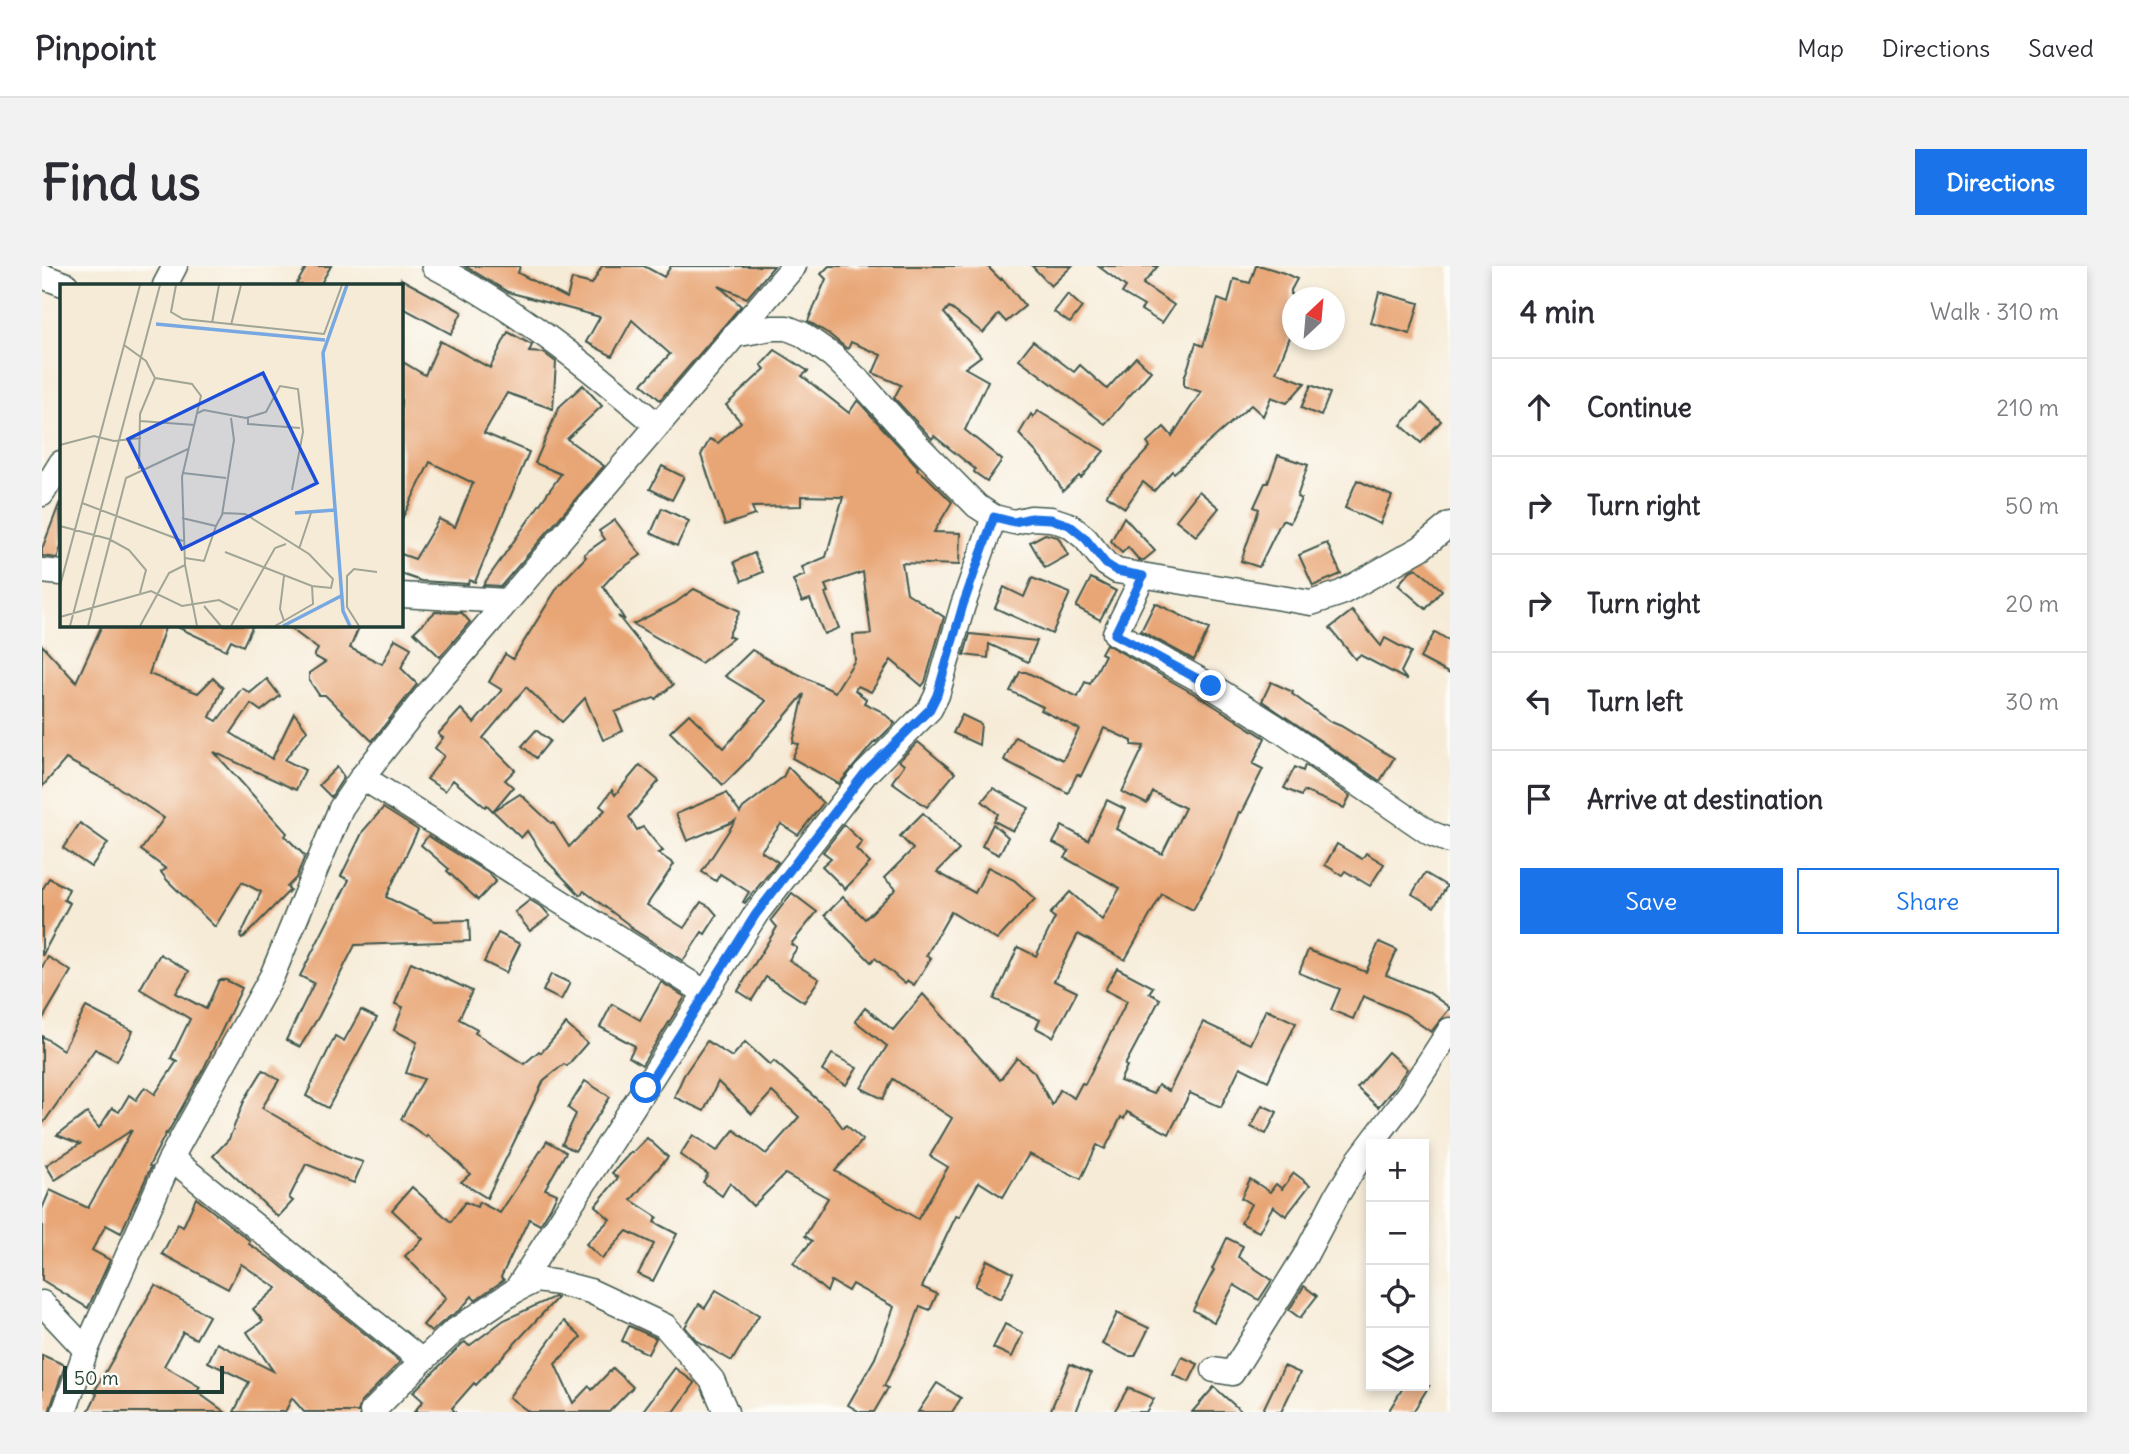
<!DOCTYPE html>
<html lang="en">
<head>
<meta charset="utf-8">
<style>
  :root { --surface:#fff; --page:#f2f2f3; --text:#2b2b33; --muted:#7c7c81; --line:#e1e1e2; --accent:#1a73e8 }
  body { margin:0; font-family:Delius,sans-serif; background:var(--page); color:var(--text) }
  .controls { position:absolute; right:21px; bottom:21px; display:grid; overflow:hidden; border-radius:0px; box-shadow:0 4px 10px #0003 }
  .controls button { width:63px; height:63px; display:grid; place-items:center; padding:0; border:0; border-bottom:2px solid var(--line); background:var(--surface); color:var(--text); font:35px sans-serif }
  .compass { position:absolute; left:1240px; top:21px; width:63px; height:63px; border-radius:50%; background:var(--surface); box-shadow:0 4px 10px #0003; rotate:26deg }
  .scale { position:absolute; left:21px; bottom:18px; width:161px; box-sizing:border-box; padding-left:7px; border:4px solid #1f3d34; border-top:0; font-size:19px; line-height:24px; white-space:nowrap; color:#1f3d34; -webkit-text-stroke:5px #fdfcf7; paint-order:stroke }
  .stop { position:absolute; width:21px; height:21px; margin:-16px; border:5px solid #1a73e8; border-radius:50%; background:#fff }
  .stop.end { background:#1a73e8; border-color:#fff; box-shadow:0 2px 7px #0008 }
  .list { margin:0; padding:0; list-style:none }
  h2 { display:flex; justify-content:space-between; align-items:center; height:91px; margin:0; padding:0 28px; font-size:30px }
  h2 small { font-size:23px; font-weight:400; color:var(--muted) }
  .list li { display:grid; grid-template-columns:46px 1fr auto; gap:21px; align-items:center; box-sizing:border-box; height:98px; padding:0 28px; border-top:2px solid var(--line) }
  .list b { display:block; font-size:26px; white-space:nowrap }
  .list em { font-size:23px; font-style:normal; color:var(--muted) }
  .actions { display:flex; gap:14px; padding:21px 28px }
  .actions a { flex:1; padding:16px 0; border:2px solid var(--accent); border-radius:0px; text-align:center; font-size:24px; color:var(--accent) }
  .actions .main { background:var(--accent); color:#fff }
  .icon { flex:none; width:38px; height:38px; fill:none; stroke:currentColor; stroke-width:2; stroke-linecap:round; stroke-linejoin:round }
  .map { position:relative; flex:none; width:1408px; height:1146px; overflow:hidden; border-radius:0px }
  header { display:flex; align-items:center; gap:42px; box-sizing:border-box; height:98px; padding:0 35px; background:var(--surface); border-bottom:2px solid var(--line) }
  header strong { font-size:33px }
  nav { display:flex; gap:38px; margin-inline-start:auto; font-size:24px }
  .intro { display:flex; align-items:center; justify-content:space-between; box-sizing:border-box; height:168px; padding:0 42px }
  h1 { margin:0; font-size:49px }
  .button { padding:18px 32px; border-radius:0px; background:var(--accent); color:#fff; font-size:24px; font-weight:700 }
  main { display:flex; gap:42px; padding:0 42px }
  aside { flex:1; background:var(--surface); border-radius:0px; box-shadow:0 4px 10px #0003 }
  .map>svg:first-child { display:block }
</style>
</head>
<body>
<header>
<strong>Pinpoint</strong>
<nav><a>Map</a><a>Directions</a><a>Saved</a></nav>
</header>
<div class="intro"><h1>Find us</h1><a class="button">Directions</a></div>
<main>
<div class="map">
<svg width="1408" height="1146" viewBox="0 0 1408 1146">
  <rect width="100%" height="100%" fill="#fdfcf7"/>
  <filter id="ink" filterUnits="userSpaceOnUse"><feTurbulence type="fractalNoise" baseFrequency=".0143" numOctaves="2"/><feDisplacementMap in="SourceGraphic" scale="14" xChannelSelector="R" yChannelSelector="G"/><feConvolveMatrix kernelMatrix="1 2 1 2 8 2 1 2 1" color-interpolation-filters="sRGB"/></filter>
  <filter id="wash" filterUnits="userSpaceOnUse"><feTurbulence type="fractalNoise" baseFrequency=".00686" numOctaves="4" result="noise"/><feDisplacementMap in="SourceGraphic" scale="28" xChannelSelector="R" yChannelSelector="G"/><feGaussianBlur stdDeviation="1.57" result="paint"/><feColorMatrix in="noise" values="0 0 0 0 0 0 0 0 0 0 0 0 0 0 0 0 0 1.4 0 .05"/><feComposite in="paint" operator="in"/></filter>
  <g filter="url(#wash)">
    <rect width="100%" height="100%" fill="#f6ebd7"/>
    <g id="blocks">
      <!-- building -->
      <g fill="#e8a575">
        <path d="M265,0H289L278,19H254Z"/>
        <path d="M423,0H478L476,7L525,32L530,13L550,18L560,0H602L622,11L629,0H732L705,32L677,20L699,40L618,134L600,118L628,88L590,54L570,90L544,76L558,51L466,26Z"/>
        <path d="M787,0H945L959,14L960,12L983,40L964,56L957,48L941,67L907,41L902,47L939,90L923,102L946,115L923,164L960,194L945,215L932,206L933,203L892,170L890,173L852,132L859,119L831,107L839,89L809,76L806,83L804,82L787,68L766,55L784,13L779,8Z"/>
        <path d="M990,0H1030L1009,20Z"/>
        <path d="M1056,0H1116L1101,18L1132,39L1120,57L1099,44L1102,40L1080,27L1084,21Z"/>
        <path d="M1214,0H1220L1242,7L1255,13L1249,24L1250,66L1234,106L1263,117L1245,137L1229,131L1221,150L1209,139L1132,207L1130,205L1112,225L1101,216L1083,242L1064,229L1108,181L1105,177L1122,161L1130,170L1159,126L1142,120V113L1154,77L1161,80L1176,33L1186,37L1192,13L1208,17Z"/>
        <path d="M359,13L420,46L409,68L359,41Z"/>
        <path d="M1337,26L1377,37L1368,68L1329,57Z"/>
        <path d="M1026,28L1040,41L1028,57L1012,46Z"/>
        <path d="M466,66L490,79L487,86L502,87L514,96L511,143L465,127L442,167L487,186L433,316L427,314L426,318L379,315L359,308V288L373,293L397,253L413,261L431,217L388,196L359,255V95L383,109L398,75L448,102Z"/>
        <path d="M991,75L1032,106L1038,99L1065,123L1094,91L1109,105L1063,158L977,93Z"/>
        <path d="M733,84L766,105L760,110L807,147L815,135L817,136L876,201L875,204L884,210L910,236L892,266L918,267L917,299L860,297L865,327L902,351L883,416L880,420L849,394L829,426L816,420L813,424L824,433L822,437L839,445L853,457L834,476L833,475L797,518L750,492L757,478L751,477L762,428L704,496L681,519L628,466L647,448L682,482L724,435L683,410L710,384L729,395L793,426L813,394L811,369L829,368L821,306L783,319L786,326L783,327L797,362L782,368L768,333L760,336L751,314L763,309L760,301L784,291L801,231L759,230V240L710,241L713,249L683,259L659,189L668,173L676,177L699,156L684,139L723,103L719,99Z"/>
        <path d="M541,119L560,140L525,173L562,200L459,320L441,319L519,208L493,197L517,141Z"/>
        <path d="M1269,119L1288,127L1279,150L1259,142Z"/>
        <path d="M1380,137L1399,155L1379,177L1359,159Z"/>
        <path d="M996,145L1062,185L1039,212L1037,210L1021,225L1003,196L977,168L989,148L991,151Z"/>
        <path d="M1236,189L1266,199L1255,231L1259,233L1248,257L1240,254L1217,301L1199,295L1217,243L1212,241L1223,217H1226Z"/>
        <path d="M620,200L642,211L630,234L608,223Z"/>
        <path d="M1315,214L1350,230L1338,258L1303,242Z"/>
        <path d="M1157,225L1177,242L1154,270L1134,254Z"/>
        <path d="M18,236L19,281L15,292L0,290V283Z"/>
        <path d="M620,242L647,255L635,280L609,267Z"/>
        <path d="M1082,251L1113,285L1102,294H1097L1086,281L1080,287L1069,275Z"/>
        <path d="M573,254L599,289L571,309L561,320L583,354L576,350L631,419L614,433L612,432L573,446L581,465L561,474L543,432L520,456L484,421L441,472L473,504L463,514L471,521L451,545L445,539L443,541L411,514L403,525L385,513L402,490L393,482L401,472L396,468L419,443L432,457L460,424L447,416L463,388L471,393L517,319L544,291L542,288L563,273L557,265Z"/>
        <path d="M1003,268L1016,271L1026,289L1003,302L988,276Z"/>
        <path d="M1285,277L1299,308L1271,320L1257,289Z"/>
        <path d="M712,287L721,306L700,315L692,296Z"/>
        <path d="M1374,302L1400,324L1384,343L1356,319L1368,305Z"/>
        <path d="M990,312L1028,327L1010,368L953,342L962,321L982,331Z"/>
        <path d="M1049,312L1074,325L1058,354L1034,341Z"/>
        <path d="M652,323L698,345L686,370L691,372L659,397L591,358L633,337Z"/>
        <path d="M1113,337L1167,363L1152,394L1099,365Z"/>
        <path d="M1310,345L1339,380L1343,372L1369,386L1359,406L1365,414L1318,389L1313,393L1288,362Z"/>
        <path d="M393,346L420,347L428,356L398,391L372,366Z"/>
        <path d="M60,359H124L107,408L156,427L171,412L181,422L168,451L175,455L200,422L208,427L225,413L238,430L219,445L209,438L189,467L230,493L252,447L265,464L243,494L263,504L254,524L172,486L245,567L243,570L263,590L254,612L245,621L248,624L200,673L198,671L219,626L200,616L173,661L125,614L119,606L124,603L99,584L122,552L71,518L24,493L0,521V379L34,416Z"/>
        <path d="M131,359H211L201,380L189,374L184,384Z"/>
        <path d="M244,359H318L308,382L340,398L353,373L369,382L359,402L375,418L330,475L283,429H277L267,414V407L283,396L272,390L276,383Z"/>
        <path d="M1393,366L1408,375V408L1378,392Z"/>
        <path d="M928,368L948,370L995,375L986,396L947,378L946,392L922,389Z"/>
        <path d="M1064,378L1161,433L1223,472L1211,498L1221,503L1199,547L1197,546L1178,594L1151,644L1120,628L1083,694L1036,668L1012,715L1035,726L1011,771L994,762L998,754L952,733L976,681L994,690L1013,652L1008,648L1028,626L1060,654L1078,622L1023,592L1027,585L1011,577L1020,560L1046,574L1065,534L1083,543L1074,563L1120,588L1143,542L1111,526L1105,538L1080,526L1102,480L1090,479V475L1062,462L1039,510L1035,508L1026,527L962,494L973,471L1021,494L1037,463L999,444L1001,441L968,425L978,406H984L1036,431L1043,416L1048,418L1063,389L1059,387Z"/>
        <path d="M1229,416L1251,426L1250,428L1287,455L1299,460L1352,492L1338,515L1220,435Z"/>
        <path d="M920,449L939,458L937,479L911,467Z"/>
        <path d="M494,464L508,475L494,492L480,480Z"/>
        <path d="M876,476L913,507L885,541L850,516L862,499L857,495Z"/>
        <path d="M598,499L617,515L587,551L595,564L601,561L621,585L616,587L632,598L605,639L642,662L659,636L668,641L675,649L663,668L660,666L641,695L589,662L590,661L542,625L538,629L505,595L485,565L479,572L451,545L478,528L509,557L511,556L527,581L563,544L558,540L570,524L573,529Z"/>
        <path d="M1263,499L1308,530L1302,542L1262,525L1259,530L1242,522L1253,501L1261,505Z"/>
        <path d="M295,501L302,511L289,531L277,519Z"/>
        <path d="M746,501L781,537L756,569L739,558L719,585L736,596L703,637L701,636L707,626L678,608L674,615L660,606L693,555L645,575L634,548L684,527L698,547L701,542L741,511Z"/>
        <path d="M951,522L987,542L971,565L952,555L956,548L940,535Z"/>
        <path d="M341,542L376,564L344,631L393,655L427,654L428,675L313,679L277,750L258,781L244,774L272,717L258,710L307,614L299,610L321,565Z"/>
        <path d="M881,547L917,584L895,606L933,627L946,601L972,614L993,633L955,674L909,646L884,690L889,692L872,719L866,715L863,718L833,692L829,696L783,649L801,631L823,653L854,623L842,612L871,583L858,570Z"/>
        <path d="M38,557L66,577L49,601L21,582Z"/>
        <path d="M951,558L966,571L957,589L940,580Z"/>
        <path d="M802,559L820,576L814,583L828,597L803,623L780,600L789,592L781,586Z"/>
        <path d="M386,570L446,607L454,615L436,634L405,605L407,603L379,579Z"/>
        <path d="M1295,578L1320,593L1324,587L1342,598L1328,620L1303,605L1300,609L1283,599Z"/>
        <path d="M1383,607L1405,620L1392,641L1370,628Z"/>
        <path d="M7,612L27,623L22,634L28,637L0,690V624Z"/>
        <path d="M750,627L775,646L749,678L755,682L747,694L777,713L762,736L724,711L710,734L696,725L735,661L729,654Z"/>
        <path d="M488,634L501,642L508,650L488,665L473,646Z"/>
        <path d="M456,667L478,678L464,707L442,696Z"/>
        <path d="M1337,676L1355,684L1344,709L1386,726L1408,742L1389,766L1363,748L1321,730L1311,753L1289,744L1298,723L1257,707L1266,684L1324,706Z"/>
        <path d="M118,688L147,705L134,727L164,743L177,714H184L200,722L162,802L125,868L124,867L107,900L109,901L82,960L79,967L64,959L50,984L68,994L46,1042L0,1014V943L8,924L46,942L90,864L13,914L4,899L38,878L15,869L45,847L57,862L70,842L77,846L87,829L94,834L103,821L113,828L135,795L129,792L148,753L98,723Z"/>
        <path d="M6,691L29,705L0,754V701Z"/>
        <path d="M369,696L430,725L417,753L435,763L433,767L482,798L497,785L499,787L524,758L545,777L525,800L522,798L502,814L445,932L419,916L428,908L410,890L385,869L384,871L359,853L382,813L364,807L375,776L352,764L361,741L353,738Z"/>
        <path d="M1075,702L1111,721L1107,727L1118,733L1083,799L1085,800L1078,815L1111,828L1116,819L1127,825L1161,756L1208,778L1224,743L1254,757L1226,815L1198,801L1179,841L1148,827L1127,868L1085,846L1082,853L1079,851L1063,883L1055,879L1039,913L987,888L961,931L937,916L917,951L914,950L880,1021L895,1028L888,1044L878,1040L868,1068L842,1120L846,1122L832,1146H818L806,1139L833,1092L852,1041L810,1018L806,1025L789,1015L785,1026L751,997L770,975L763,970L786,932L743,908L711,940L688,917L680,930L661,916L666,908L638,889L651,869L675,885L692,864L724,888L757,851L730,826L710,848L676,816L662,845L632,831L642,809L665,775L690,791L703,776L728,799L732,795L788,845L801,862L804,859L821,874L793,905L876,953L906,901L888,890L910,852L851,813L841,833L819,822L845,780L813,755L823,742L851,764L881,728L958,814L975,792L992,806L1010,839L1018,824L1032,832L1040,817L1043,818L1085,735L1063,724Z"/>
        <path d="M509,708L528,717L519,734L501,725Z"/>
        <path d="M619,716L643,731L600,799L587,791L593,780L558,761L570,738L598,754Z"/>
        <path d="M44,741L91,765L75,795L53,783L0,859V770L21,784Z"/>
        <path d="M319,744L335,752L286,842L264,830L293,770L302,775Z"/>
        <path d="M1346,786L1365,803L1353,821L1336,841L1315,822Z"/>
        <path d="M790,788L815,802L804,819L780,805Z"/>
        <path d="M221,804L237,814L220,842L303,890L321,896L312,917L264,898L247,932L251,935L236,951L171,890L187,873L203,833Z"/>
        <path d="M543,815L568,831L533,885L520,878L534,848L526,842Z"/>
        <path d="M1220,839L1235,846L1224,868L1209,861Z"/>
        <path d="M605,872L626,891L589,934L615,951L612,956L635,968L611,1015L596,1008L612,978L585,965L560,993L544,978L568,953L553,940L576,912L570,907L589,886L590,887Z"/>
        <path d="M505,875L524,886L503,923L515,928L509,941L498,959L487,953L459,1011L462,1014L433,1034L430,1030L419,1043L403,1054L389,1066L381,1059L404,1032L363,990L381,973L350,944L370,921L409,956L423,936L435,941L437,936L458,947Z"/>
        <path d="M1252,907L1268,919L1244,950L1231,940L1217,966L1199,957L1209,938L1199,932L1208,913L1228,926L1234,918L1240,923Z"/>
        <path d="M154,932L208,975L207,978L234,996L358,1096L319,1136L316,1146H262L250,1132L243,1146H192L207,1116L166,1096L175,1077L231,1105L205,1066L221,1055L211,1043L235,1022L199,998L186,1023L120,988L136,958L141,961Z"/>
        <path d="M1185,972L1201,980L1196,991L1230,1014L1217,1034L1192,1019L1172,1056L1151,1044L1172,1004L1170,1003Z"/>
        <path d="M945,994L971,1007L959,1033L933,1020Z"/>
        <path d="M113,1019L167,1050L154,1073L141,1066L122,1100L158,1121L155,1126L183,1146H46L55,1128L52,1126Z"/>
        <path d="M1262,1020L1275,1030L1258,1052L1247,1044Z"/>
        <path d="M674,1024L717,1049L690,1095L655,1075L643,1061L657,1038L663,1042Z"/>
        <path d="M512,1031L515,1032L434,1119L432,1117L410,1142L413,1146H372L381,1135L371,1126L420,1078L423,1076L427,1080L462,1054Z"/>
        <path d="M1075,1047L1107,1062L1093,1090H1086L1060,1078Z"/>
        <path d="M522,1055L539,1071L513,1098L531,1137L547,1120L550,1124L571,1102L591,1121L567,1146H487L467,1131Z"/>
        <path d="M963,1058L981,1067L970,1091L951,1082Z"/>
        <path d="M587,1060L614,1072L606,1088L580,1075Z"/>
        <path d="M0,1089L23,1099L7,1146H0Z"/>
        <path d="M1140,1091L1156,1098L1147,1116L1131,1109Z"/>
        <path d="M1028,1098L1049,1107L1034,1146H1008Z"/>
        <path d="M1242,1100L1258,1107L1239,1146H1220Z"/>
        <path d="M633,1102L653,1117L632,1146H600Z"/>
        <path d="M895,1117L919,1132L910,1146H876Z"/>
        <path d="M1362,1120H1387L1371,1146H1346Z"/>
        <path d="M1172,1121L1200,1146H1150Z"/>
        <path d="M1086,1122L1112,1133L1104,1146H1072Z"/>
      </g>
    </g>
  </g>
  <g filter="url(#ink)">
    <use href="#blocks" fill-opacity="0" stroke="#3f574c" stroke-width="2"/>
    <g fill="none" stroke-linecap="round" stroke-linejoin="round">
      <!-- street casing -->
      <g stroke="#3f574c" stroke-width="27">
        <g id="street">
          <path d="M392,0C473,42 546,100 615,159"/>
          <path d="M0,10L24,19"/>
          <path d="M123,19L133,0"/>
          <path d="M692,69L730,62H745L760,68L791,90L821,119L878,182L935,240L952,251L972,256L989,252L1009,253L1027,259L1043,272L1064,298L1075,305L1269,337L1299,327L1379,282L1408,258"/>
          <path d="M0,228L19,197"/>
          <path d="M0,305L19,307"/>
          <path d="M1101,310L1073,367L1169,420L1231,459L1388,567L1408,575"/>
          <path d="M359,329L465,335"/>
          <path d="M320,511L664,727"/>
          <path d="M129,892L380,1095L411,1066L474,1024L494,1014L517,1017L548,1025L623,1060L670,1114L684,1146"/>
          <path d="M474,1024L714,648L823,508L888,443L895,429L921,339L952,251"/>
          <path d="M0,1037L44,1084"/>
          <path d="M1172,1104L1190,1107L1263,990L1294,931L1316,895L1368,826L1408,764"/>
          <path d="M22,1146L44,1084L129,892L230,710L299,542L320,511L385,429L752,0"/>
          <path d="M330,1146L380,1095"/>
        </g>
      </g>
      <!-- street -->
      <use href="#street" stroke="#fff" stroke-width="24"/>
    </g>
  </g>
  <g fill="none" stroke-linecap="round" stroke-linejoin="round" filter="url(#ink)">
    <!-- route -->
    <path stroke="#1a73e8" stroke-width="9" d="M604,822L714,648L822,508L888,443L895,429L921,339L952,251L972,256L989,252L1009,253L1027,259L1043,272L1064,298L1075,305L1101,310L1073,368L1169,420"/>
  </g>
  <!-- overview -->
  <g transform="translate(18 18)">
    <rect width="343" height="343" fill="#f6ebd7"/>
    <path fill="none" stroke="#78a8e2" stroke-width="3.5" d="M287,1L263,69L283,327L290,342M96,40L265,56M235,229L275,226M223,342L281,312"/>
    <path fill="none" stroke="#a0a596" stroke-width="2" d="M116,1L111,28L123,35L264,50L282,1M152,39L159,1M171,41L181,1M64,61L86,77L95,94L80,130L79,185M95,94L132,100L141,112L122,193L125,281L137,342M138,129L144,126L186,134L206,128L220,102L238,105L243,148L232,206M188,133V140L240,144M80,137L135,141M0,161L34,152L54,157L81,154M123,189L166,194M22,219L123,257M162,231L174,156L171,134M122,234L156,242L163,229L185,230L249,270L273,295L271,304L252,302L165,268M0,242L49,255L69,266L86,286L80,309M239,265L251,229M125,274L144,277L156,242M224,292L220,325L224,337M0,302L80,1M144,322L161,342M0,333L91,307L122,322L159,316L178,326M10,342L100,1M28,342L66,194L128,165M80,342L109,289L125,281M171,342L215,264L226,260M215,342L253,320L252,302M299,342L287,323V292L294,285L317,288"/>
    <path fill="#1d4ed8" fill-opacity="0.15" stroke="#1d4ed8" stroke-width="3.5" d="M203,89L257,199L122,265L68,155Z"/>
    <rect width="343" height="343" fill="none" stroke="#1f3d34" stroke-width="3.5"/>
  </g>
</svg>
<div class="controls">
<button>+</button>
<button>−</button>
<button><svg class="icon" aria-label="locate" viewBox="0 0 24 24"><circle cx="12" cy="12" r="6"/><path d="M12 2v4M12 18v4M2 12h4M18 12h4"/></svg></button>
<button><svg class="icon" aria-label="layers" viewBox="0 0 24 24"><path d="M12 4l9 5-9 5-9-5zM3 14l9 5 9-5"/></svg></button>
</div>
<svg class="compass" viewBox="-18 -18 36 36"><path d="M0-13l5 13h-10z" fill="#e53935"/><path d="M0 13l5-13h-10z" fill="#7c7c81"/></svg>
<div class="scale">50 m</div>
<div class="stop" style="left:604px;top:822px"></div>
<div class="stop end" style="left:1169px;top:420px"></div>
</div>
<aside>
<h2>4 min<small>Walk · 310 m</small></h2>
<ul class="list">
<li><svg class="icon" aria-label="ahead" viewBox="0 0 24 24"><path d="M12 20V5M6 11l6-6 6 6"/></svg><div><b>Continue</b></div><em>210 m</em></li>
<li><svg class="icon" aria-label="right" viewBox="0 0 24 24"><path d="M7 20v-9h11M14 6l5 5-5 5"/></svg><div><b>Turn right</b></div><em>50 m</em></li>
<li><svg class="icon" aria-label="right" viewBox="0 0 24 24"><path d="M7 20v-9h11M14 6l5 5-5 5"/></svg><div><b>Turn right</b></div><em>20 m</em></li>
<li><svg class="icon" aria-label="left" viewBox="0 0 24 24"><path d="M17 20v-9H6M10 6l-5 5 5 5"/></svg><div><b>Turn left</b></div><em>30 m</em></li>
<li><svg class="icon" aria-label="arrive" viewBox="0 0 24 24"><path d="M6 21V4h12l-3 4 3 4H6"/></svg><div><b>Arrive at destination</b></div></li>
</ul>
<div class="actions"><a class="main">Save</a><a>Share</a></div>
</aside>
</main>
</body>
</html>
